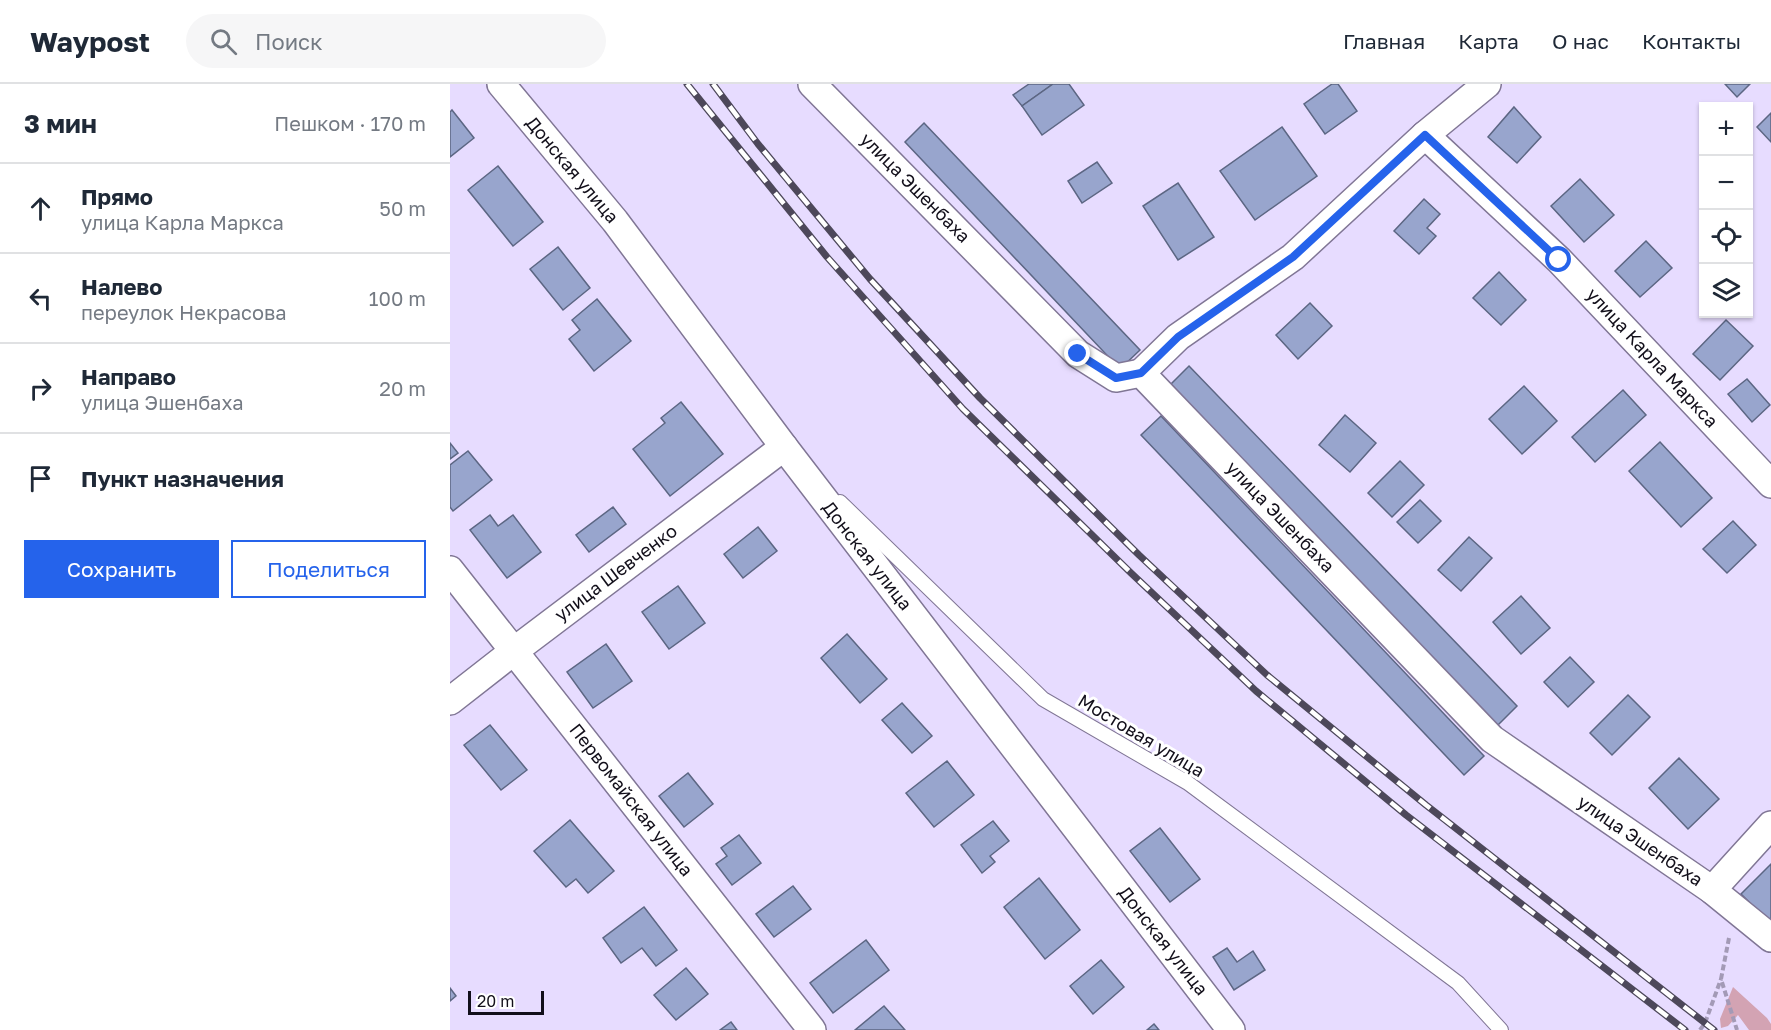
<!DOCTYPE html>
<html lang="ru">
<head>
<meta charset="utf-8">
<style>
  :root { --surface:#fff; --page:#f6f6f7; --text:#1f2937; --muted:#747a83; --line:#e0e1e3; --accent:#2563eb }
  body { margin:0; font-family:"Golos Text",sans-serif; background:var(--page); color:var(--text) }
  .controls { position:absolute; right:18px; top:18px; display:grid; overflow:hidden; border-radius:0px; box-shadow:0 2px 4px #0004 }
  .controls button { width:54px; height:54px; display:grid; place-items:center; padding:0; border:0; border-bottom:2px solid var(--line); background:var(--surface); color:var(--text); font:30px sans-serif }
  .scale { position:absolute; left:18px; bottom:15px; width:76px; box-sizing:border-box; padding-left:6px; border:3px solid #120f1a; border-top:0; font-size:16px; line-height:21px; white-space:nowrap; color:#120f1a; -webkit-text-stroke:4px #fff; paint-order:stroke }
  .stop { position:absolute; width:18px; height:18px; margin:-14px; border:4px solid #2563eb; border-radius:50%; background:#fff }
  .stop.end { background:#2563eb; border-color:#fff; box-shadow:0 2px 6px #0008 }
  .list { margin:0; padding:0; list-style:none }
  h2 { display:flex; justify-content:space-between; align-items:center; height:78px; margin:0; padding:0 24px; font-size:26px }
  h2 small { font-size:20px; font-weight:400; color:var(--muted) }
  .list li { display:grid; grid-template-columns:39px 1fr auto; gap:18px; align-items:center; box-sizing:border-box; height:90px; padding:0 24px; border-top:2px solid var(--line) }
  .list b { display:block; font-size:22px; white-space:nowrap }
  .list p { margin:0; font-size:20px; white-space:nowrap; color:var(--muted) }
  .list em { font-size:20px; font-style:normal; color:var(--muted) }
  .actions { display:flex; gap:12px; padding:18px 24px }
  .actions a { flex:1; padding:14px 0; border:2px solid var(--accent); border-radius:0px; text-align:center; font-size:21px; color:var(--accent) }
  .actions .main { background:var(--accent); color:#fff }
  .icon { flex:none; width:33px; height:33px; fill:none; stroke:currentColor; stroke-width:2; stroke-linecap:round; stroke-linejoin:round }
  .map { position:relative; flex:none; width:1321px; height:946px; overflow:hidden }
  header { display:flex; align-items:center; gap:36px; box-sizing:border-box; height:84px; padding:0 30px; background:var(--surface); border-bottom:2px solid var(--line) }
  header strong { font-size:28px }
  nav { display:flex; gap:33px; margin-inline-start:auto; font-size:21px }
  .search { width:420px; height:54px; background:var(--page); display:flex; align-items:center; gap:15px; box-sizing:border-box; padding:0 21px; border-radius:33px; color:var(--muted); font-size:22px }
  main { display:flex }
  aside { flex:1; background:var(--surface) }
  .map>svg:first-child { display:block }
</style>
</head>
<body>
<header>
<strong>Waypost</strong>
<div class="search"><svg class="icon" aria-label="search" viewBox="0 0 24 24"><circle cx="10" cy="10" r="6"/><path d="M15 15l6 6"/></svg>Поиск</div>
<nav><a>Главная</a><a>Карта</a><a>О нас</a><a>Контакты</a></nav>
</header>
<main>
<aside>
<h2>3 мин<small>Пешком · 170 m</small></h2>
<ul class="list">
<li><svg class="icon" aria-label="ahead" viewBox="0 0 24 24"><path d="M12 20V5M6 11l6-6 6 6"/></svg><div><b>Прямо</b><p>улица Карла Маркса</p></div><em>50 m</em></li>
<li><svg class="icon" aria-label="left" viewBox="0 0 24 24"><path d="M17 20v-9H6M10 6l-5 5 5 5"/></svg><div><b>Налево</b><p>переулок Некрасова</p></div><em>100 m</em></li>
<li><svg class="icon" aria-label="right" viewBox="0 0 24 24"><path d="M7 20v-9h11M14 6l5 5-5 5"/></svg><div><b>Направо</b><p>улица Эшенбаха</p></div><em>20 m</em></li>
<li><svg class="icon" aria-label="arrive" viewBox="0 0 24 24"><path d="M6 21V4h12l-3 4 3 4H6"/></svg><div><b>Пункт назначения</b></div></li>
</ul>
<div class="actions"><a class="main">Сохранить</a><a>Поделиться</a></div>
</aside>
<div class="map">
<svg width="1321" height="946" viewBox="0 0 1321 946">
  <rect width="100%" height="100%" fill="#e7dcff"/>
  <!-- forest -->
  <path fill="#d3a3b3" d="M1283,903L1317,934L1321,940V946H1299L1288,931L1278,942L1271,944L1270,935Z"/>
  <!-- building -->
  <g fill="#98a5cd" stroke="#5c6683" stroke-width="1.5">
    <path d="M579,0H603L572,22L563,11Z"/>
    <path d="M603,0H619L634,21L592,51L572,22Z"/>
    <path d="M882,0H888L907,27L875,50L854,20Z"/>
    <path d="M1275,0H1300L1287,13Z"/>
    <path d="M1064,23L1091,53L1067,79L1038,53Z"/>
    <path d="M2,26L24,54L0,73V28Z"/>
    <path d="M1321,29V58L1307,43Z"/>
    <path d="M474,39L690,266L670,285L455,58Z"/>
    <path d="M832,43L867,92L805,136L770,87Z"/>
    <path d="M647,78L662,99L632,119L618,97Z"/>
    <path d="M48,82L93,138L63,162L18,106Z"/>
    <path d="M1130,95L1164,131L1134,158L1101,122Z"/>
    <path d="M728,99L764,153L728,176L693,122Z"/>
    <path d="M974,115L990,130L977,144L986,152L969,170L944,147Z"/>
    <path d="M1196,157L1222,184L1190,213L1165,187Z"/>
    <path d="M108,163L140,204L113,226L80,185Z"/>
    <path d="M1049,188L1076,216L1051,241L1023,214Z"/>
    <path d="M147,215L181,257L144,287L119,255L130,246L122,236Z"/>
    <path d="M860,219L882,242L848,275L826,251Z"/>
    <path d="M1276,236L1303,262L1270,296L1243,270Z"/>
    <path d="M739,282L1067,622L1047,642L719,302Z"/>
    <path d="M1297,295L1320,321L1302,338L1278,310Z"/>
    <path d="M1074,302L1107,337L1072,370L1039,335Z"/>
    <path d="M1173,306L1196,331L1145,378L1122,353Z"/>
    <path d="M231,318L273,370L220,412L183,365L215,339L211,334Z"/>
    <path d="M895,331L926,359L900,388L869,361Z"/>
    <path d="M711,332L1034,672L1014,691L691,351Z"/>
    <path d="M1210,358L1262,414L1231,443L1179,387Z"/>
    <path d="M0,359L8,369L0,375Z"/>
    <path d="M18,367L42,396L3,427L0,423V381Z"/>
    <path d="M950,377L974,401L942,433L918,409Z"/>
    <path d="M970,416L991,437L968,459L947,438Z"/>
    <path d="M163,423L176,440L139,468L126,451Z"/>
    <path d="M40,431L48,442L63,431L91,468L57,494L20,446Z"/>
    <path d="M1283,437L1306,461L1277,489L1253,465Z"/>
    <path d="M308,443L327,467L293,494L274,470Z"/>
    <path d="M1019,453L1042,474L1011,507L988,486Z"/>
    <path d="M228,502L255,539L219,565L192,528Z"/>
    <path d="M1071,512L1100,544L1071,570L1043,538Z"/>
    <path d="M397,550L437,595L410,619L371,574Z"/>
    <path d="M156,560L182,597L143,624L117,588Z"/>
    <path d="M1120,573L1144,598L1118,623L1094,598Z"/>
    <path d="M1178,611L1200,633L1162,671L1140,649Z"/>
    <path d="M452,619L482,652L462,669L432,636Z"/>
    <path d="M40,641L77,686L51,706L14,661Z"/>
    <path d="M1229,674L1269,715L1238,745L1199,704Z"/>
    <path d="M497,677L524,711L484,743L456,709Z"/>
    <path d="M238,689L263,720L234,743L209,712Z"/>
    <path d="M120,736L164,787L138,809L126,795L116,803L84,767Z"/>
    <path d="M543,737L559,757L540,772L545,778L532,789L511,761Z"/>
    <path d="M710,744L750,795L720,818L680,767Z"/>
    <path d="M289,751L311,779L282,801L266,780L277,772L271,764Z"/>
    <path d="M1321,780V840L1291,810Z"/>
    <path d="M589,794L630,846L595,875L554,823Z"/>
    <path d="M343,802L361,825L324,853L306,830Z"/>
    <path d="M194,823L227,866L206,882L192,864L171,879L153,854Z"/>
    <path d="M416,856L439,886L383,929L360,899Z"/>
    <path d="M777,864L787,878L803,867L815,886L784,906L763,873Z"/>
    <path d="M651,876L674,903L643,930L620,902Z"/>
    <path d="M236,884L258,910L226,936L204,911Z"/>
    <path d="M0,904L6,912L0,917Z"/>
    <path d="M434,922L455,946H405Z"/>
    <path d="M281,938L287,946H270Z"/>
    <path d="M704,940L709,946H697Z"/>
  </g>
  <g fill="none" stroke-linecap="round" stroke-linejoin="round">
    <!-- service casing -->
    <g stroke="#807695" stroke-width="16">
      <path id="service" d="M390,418L593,615L738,699L1008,899L1051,946"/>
    </g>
    <!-- minor casing -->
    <g stroke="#807695" stroke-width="30">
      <g id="minor">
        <path d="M51,0L165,137L334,363L781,946"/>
        <path d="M362,0L628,270L666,294L691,289L1042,655L1262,806L1321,854"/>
        <path d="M975,51L1109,176L1321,400"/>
        <path d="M691,289L728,253L843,173L975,51L1037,0"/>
        <path d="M0,486L362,946"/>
        <path d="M0,617L64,567L334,363"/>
        <path d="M1262,806L1321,741"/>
      </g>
    </g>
    <!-- path -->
    <g stroke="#a39ab6" stroke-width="4" stroke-dasharray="6 3" stroke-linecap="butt">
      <path d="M1279,854L1271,895L1287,946"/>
      <path d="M1250,946L1255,939L1271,895"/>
    </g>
    <!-- service -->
    <use href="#service" stroke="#fff" stroke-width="14"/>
    <!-- minor -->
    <use href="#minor" stroke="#fff" stroke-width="27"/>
    <!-- rail casing -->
    <g stroke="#4d485a" stroke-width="7">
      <g id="rail">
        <path d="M237,0L377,173L513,325L681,489L806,607L956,731L1235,946"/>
        <path d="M263,0L308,60L420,195L530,314L689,471L817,591L976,721L1264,946"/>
      </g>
    </g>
    <!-- rail -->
    <use href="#rail" stroke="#fff" stroke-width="4.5" stroke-dasharray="14" stroke-linecap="butt"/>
  </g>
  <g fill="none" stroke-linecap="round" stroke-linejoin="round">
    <!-- route -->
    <path stroke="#2563eb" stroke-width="8" d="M628,270L666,294L691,289L728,253L843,173L975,51L1109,176"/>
  </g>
  <g text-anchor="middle" stroke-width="6" stroke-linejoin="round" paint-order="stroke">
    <!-- street labels -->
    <g font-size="18" fill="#120f1a" stroke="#fff">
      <text transform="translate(122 86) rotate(50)" y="6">Донская улица</text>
      <text transform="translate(465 104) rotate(45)" y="6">улица Эшенбаха</text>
      <text transform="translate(1202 274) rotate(47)" y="6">улица Карла Маркса</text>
      <text transform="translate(830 433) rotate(46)" y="6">улица Эшенбаха</text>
      <text transform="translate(417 472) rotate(52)" y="6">Донская улица</text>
      <text transform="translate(166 489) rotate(-37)" y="6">улица Шевченко</text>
      <text transform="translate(691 652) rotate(31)" y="6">Мостовая улица</text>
      <text transform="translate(181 716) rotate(52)" y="6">Первомайская улица</text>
      <text transform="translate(1190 757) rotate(34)" y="6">улица Эшенбаха</text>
      <text transform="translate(713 857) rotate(52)" y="6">Донская улица</text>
    </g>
  </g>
</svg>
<div class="controls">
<button>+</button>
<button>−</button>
<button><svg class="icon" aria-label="locate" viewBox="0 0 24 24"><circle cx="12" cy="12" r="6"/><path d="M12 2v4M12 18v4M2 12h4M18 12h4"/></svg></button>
<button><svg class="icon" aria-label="layers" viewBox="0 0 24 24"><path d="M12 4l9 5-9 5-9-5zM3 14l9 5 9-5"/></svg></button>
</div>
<div class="scale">20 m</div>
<div class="stop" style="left:1109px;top:176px"></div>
<div class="stop end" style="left:628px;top:270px"></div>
</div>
</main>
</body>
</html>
